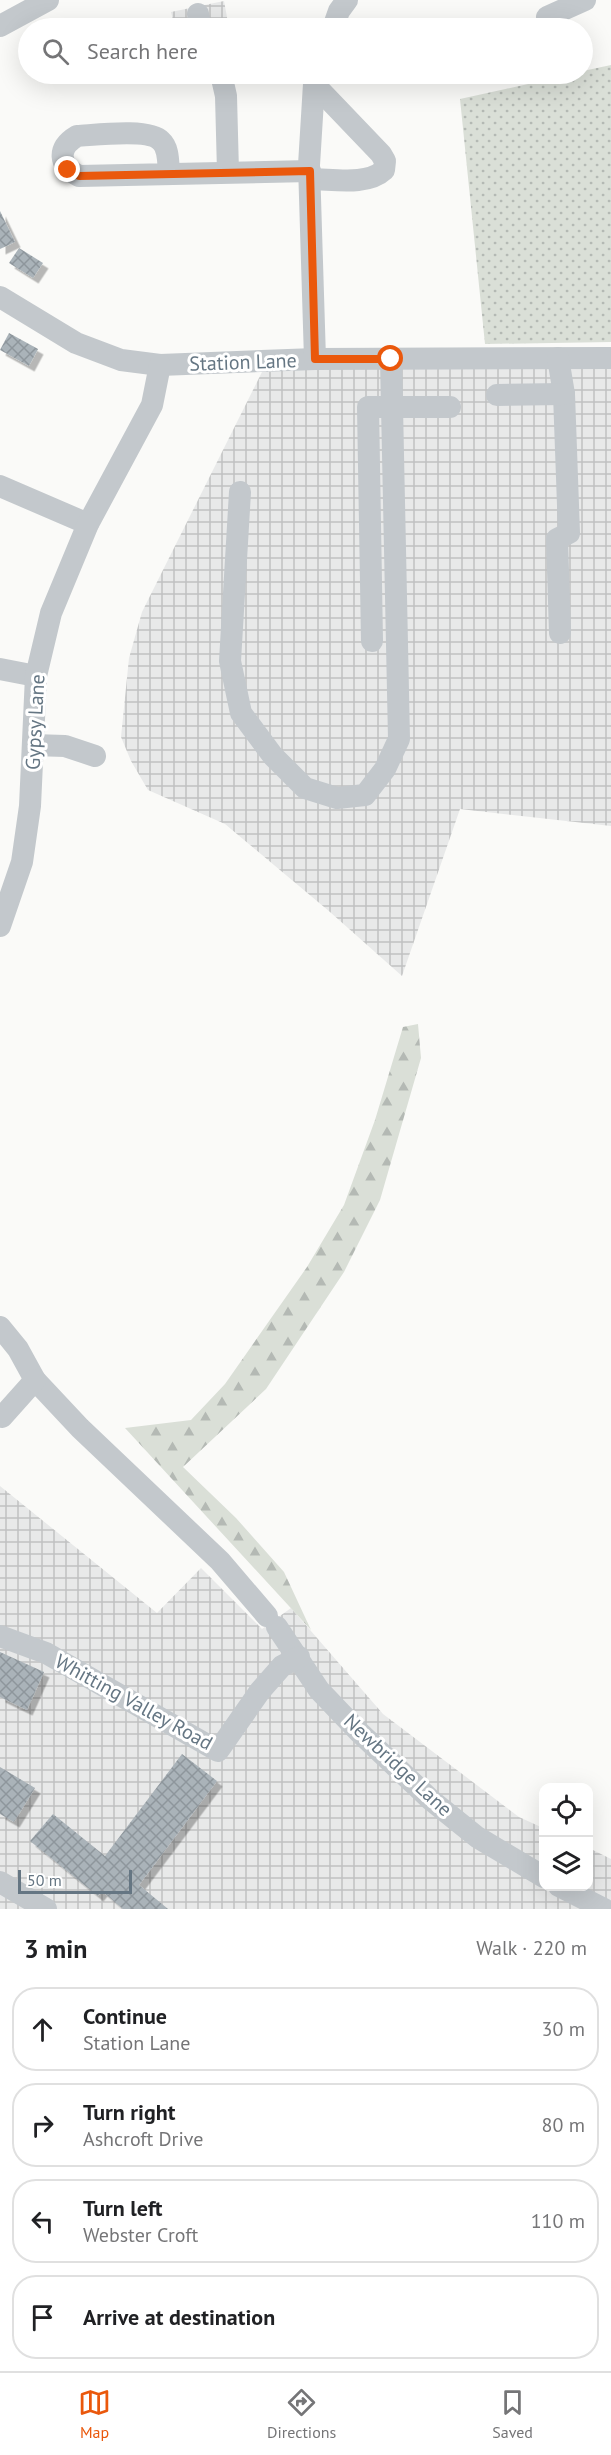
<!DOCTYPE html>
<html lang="en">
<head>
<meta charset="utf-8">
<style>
  :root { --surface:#fff; --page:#f2f2f2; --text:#202124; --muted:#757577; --line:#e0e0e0; --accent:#ea580c }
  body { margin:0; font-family:"PT Sans",sans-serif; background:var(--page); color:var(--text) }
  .controls { position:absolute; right:18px; bottom:18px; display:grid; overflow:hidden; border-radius:12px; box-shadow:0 6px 24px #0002 }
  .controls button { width:54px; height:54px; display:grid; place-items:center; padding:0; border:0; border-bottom:2px solid var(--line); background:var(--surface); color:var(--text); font:30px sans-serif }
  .scale { position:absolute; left:18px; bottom:15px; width:114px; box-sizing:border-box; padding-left:6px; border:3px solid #657683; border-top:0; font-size:16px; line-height:21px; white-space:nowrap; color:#657683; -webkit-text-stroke:4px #fff; paint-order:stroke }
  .stop { position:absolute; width:18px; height:18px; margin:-14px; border:4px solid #ea580c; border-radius:50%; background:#fff }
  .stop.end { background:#ea580c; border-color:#fff; box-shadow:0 2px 6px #0008 }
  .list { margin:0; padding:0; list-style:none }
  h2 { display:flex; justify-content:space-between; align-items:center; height:78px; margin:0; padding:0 24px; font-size:26px }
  h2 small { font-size:20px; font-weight:400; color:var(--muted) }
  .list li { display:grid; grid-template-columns:39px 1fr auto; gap:18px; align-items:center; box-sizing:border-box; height:84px; margin:0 12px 12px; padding:0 12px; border:2px solid var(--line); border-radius:24px }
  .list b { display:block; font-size:22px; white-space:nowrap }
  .list p { margin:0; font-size:20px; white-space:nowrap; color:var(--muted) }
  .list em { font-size:20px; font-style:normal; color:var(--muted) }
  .icon { flex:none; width:33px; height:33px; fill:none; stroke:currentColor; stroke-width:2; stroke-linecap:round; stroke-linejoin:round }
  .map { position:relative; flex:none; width:611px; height:1909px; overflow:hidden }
  .search { position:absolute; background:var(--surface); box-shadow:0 6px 24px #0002; left:18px; right:18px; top:18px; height:66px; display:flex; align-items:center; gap:15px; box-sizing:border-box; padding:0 21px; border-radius:33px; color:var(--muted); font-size:22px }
  .sheet { height:462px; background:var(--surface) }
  nav { display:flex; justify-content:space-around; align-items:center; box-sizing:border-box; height:84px; border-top:2px solid var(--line); background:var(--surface); font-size:16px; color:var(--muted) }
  nav a { display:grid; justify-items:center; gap:3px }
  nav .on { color:var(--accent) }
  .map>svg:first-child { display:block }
</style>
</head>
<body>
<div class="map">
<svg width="611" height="1909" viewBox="0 0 611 1909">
  <defs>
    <pattern id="industrial-grid" width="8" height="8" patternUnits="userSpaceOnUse" patternTransform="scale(1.5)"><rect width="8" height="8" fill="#e8e9e9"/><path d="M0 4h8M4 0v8" fill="none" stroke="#c0c1c2"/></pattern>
    <pattern id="forest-firs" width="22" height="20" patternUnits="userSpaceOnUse" patternTransform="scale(1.5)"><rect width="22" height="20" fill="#dadfd7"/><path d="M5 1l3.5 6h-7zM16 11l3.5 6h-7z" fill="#b4b9b4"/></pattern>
    <pattern id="garden-dots" width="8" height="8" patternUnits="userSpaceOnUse" patternTransform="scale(1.5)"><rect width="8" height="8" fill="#dadfd7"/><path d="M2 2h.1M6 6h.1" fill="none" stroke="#b4b9b4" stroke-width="1.8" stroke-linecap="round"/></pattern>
    <pattern id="building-cross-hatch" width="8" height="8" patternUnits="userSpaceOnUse" patternTransform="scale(1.5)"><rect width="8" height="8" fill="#aab3b9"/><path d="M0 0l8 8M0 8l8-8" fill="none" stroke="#8e969c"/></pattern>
    <filter id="shadow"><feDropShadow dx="5.5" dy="5.5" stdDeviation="0" flood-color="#0004"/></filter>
  </defs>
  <rect width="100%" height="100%" fill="#fafaf8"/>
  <!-- industrial -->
  <g fill="url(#industrial-grid)">
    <path d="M224,1L229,28H175L171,12Z"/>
    <path d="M611,364V826L460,809L402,976L330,912L225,824L148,790L131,761L121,737L129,658L142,612L265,366Z"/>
    <path d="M0,1486L157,1613L201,1568L262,1629L291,1608L383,1714L519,1817L543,1828L544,1886H588L589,1848L611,1859V1909H0Z"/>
  </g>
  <!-- forest -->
  <path fill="url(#forest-firs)" d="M418,1024L421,1058L380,1200L344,1272L266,1389L183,1467L236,1518L284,1572L311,1630L125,1428L191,1420L225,1384L307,1267L344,1205L375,1120L403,1027Z"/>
  <!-- garden -->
  <path fill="url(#garden-dots)" d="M611,65V342L485,344L460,99L573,74H582L583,71Z"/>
  <!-- building -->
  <g fill="url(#building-cross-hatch)" filter="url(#shadow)">
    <path d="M0,211L15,242L0,249Z"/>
    <path d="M19,248L43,263L33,278L9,263Z"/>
    <path d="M9,333L38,349L29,366L0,350Z"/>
    <path d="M0,1652L44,1672L27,1710L0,1697Z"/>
    <path d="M182,1754L217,1781L139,1885L168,1909H123L102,1891L98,1896L30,1841L53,1814L105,1856Z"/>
    <path d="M0,1767L35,1788L14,1822L0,1814Z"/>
  </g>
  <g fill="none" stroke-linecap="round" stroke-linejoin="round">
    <!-- minor -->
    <g stroke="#c3c8cc" stroke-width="22">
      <path d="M198,14L201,28"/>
      <path d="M0,26L48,0"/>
      <path d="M333,28L339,11L347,0"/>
      <path d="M551,28L547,17L585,0"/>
      <path d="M221,74L226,96L228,172"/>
      <path d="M169,173C168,162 169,148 161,141C149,128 96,135 77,136C57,148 58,165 79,176L310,171"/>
      <path d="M310,179C333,179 367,186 384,170L385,161L381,154L314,84"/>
      <path d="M0,297L76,343L121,360L160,365L315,359L611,358"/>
      <path d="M558,358L564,394L569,533L557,539L560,633"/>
      <path d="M315,359L309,165L314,84L317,74"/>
      <path d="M497,395L564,394"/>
      <path d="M0,486L88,524"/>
      <path d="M240,492L230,661L241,713L273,756L305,788L337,798L365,795L385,769L399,739L391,359"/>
      <path d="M372,641L368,407H450"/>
      <path d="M0,669L36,676"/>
      <path d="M33,745L65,746L95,756"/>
      <path d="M0,926L22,862L30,806L36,676L51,613L88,524L152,405L160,365"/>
      <path d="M0,1327L18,1349L35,1380L80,1428L220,1561L267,1616"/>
      <path d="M2,1417L35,1380"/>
      <path d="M277,1627L319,1690L358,1731L431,1800L477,1837L544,1877"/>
      <path d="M0,1636L46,1653L218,1751L260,1691L282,1666L299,1657"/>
      <path d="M0,1882L46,1909"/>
      <path d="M559,1886L604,1909"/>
    </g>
  </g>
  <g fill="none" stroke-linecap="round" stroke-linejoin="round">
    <!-- route -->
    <path stroke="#ea580c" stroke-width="8" d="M68,170L79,176L310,171L315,359H391"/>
  </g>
  <g text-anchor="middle" stroke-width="6" stroke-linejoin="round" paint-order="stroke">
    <!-- street labels -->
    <g font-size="20" fill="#657683" stroke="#fff">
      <text transform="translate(243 362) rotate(-2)" y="7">Station Lane</text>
      <text transform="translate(35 722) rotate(-87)" y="7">Gypsy Lane</text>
      <text transform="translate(134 1702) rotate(29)" y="7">Whitting Valley Road</text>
      <text transform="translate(398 1765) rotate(43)" y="7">Newbridge Lane</text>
    </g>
  </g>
</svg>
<div class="controls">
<button><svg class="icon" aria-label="locate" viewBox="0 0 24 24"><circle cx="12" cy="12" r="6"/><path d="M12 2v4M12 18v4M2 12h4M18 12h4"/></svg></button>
<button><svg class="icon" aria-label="layers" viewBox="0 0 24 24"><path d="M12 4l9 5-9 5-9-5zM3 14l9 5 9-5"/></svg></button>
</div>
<div class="scale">50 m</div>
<div class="stop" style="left:391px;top:359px"></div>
<div class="stop end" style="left:68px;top:170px"></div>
<div class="search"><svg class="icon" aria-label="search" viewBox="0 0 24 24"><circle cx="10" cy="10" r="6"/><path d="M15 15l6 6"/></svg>Search here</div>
</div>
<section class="sheet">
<h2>3 min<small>Walk · 220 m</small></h2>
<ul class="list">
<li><svg class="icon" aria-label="ahead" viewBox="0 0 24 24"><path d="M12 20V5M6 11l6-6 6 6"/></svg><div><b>Continue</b><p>Station Lane</p></div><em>30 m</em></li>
<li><svg class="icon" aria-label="right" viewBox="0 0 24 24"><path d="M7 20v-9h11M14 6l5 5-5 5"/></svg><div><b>Turn right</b><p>Ashcroft Drive</p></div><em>80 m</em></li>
<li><svg class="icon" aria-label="left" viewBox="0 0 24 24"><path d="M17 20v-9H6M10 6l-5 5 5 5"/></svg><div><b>Turn left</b><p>Webster Croft</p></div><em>110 m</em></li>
<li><svg class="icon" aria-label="arrive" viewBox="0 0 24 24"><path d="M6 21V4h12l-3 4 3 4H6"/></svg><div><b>Arrive at destination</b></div></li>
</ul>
</section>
<nav>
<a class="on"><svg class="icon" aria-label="map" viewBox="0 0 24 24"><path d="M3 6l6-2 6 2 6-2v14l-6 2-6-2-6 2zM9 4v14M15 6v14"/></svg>Map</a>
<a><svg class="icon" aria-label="directions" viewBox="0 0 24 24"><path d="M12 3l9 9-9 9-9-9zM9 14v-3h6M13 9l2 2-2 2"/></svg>Directions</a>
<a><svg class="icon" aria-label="saved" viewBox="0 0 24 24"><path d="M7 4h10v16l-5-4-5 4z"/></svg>Saved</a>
</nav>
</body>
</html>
